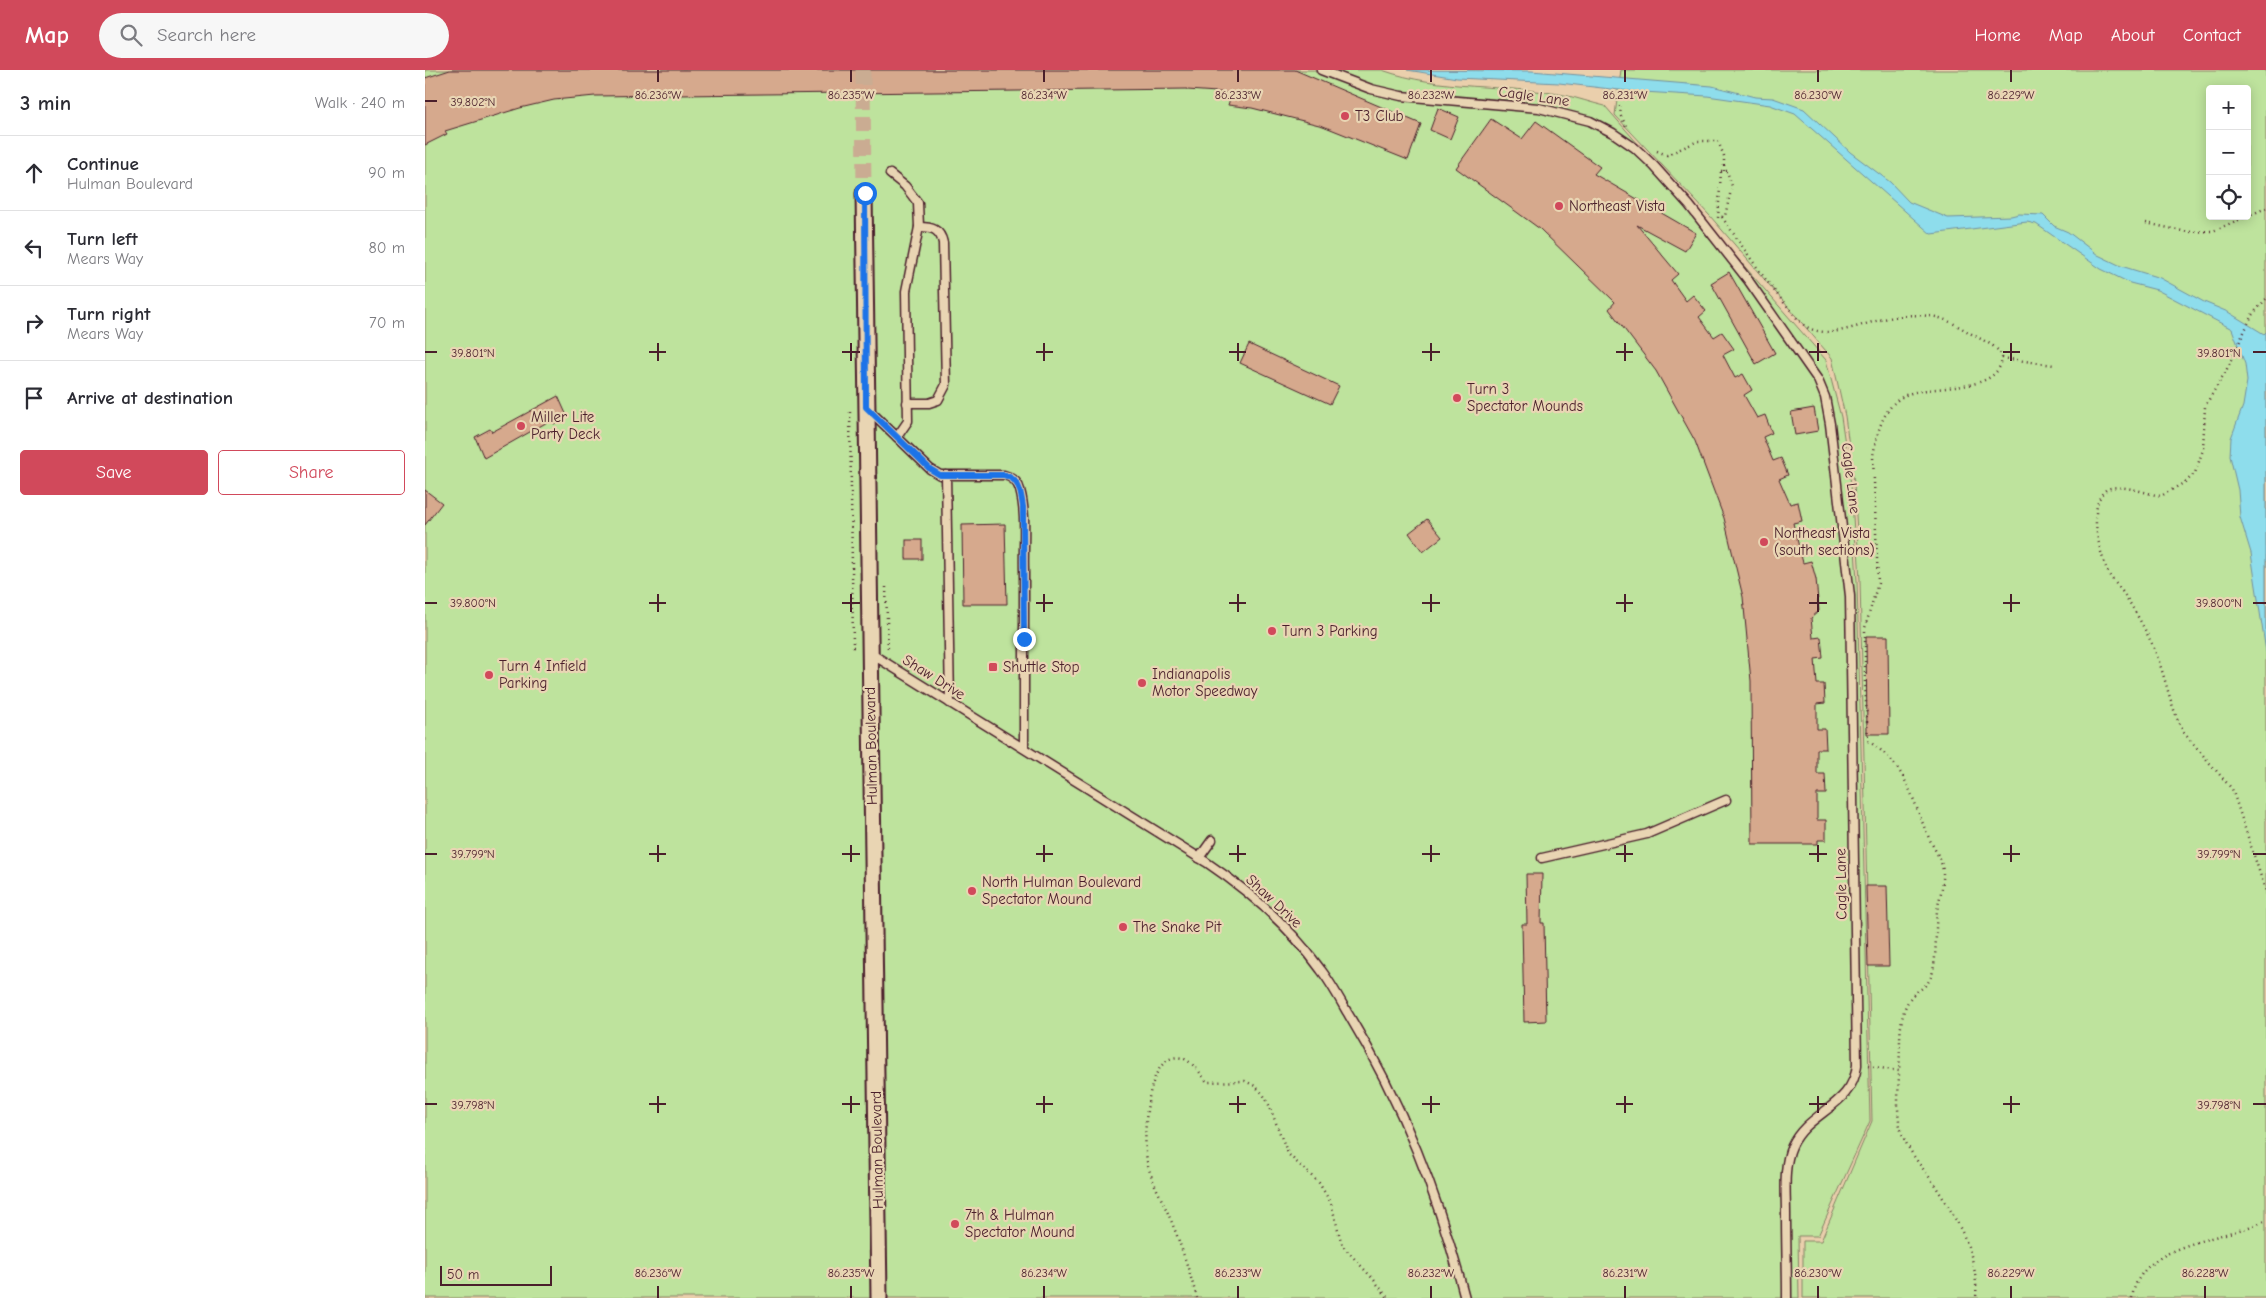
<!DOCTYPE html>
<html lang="en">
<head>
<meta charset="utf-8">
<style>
  :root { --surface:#fff; --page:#f7f7f7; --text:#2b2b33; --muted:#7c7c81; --line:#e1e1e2; --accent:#d1495b }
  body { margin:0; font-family:"Comic Neue",sans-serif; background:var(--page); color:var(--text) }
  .controls { position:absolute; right:15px; top:15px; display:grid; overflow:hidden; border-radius:5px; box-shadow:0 2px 12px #0003 }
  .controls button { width:45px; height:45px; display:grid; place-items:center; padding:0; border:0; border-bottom:1px solid var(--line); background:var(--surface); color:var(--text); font:25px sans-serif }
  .scale { position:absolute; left:15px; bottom:12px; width:112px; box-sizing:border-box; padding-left:5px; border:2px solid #4a1f2b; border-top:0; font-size:14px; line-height:18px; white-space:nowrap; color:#4a1f2b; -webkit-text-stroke:4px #e9d5b3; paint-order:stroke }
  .stop { position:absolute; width:15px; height:15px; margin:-11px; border:4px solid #1a73e8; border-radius:50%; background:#fff }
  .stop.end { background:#1a73e8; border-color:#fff; box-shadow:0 1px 5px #0008 }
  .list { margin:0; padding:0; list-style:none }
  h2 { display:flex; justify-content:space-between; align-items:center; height:65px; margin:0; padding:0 20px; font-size:21px }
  h2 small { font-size:16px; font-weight:400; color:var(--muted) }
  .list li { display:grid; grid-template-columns:32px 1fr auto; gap:15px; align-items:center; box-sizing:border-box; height:75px; padding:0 20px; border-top:1px solid var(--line) }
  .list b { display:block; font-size:19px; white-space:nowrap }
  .list p { margin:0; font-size:16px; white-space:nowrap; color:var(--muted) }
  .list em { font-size:16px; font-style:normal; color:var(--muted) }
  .actions { display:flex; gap:10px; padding:15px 20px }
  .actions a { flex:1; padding:11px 0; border:1px solid var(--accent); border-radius:5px; text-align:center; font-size:18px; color:var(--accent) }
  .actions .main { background:var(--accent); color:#fff }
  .icon { flex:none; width:28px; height:28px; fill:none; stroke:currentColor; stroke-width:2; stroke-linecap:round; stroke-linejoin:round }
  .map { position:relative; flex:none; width:1841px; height:1228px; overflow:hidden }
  header { display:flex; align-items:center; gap:30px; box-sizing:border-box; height:70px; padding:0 25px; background:var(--accent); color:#fff }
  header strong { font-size:24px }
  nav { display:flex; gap:28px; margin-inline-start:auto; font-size:18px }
  .search { width:350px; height:45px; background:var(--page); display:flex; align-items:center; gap:12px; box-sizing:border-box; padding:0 18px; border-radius:28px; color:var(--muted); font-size:19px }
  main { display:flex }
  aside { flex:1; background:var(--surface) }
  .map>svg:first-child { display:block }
</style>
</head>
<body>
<header>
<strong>Map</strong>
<div class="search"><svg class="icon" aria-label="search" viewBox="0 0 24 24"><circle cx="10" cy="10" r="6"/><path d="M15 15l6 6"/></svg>Search here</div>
<nav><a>Home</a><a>Map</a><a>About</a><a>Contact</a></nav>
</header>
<main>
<aside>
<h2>3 min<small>Walk · 240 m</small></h2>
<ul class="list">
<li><svg class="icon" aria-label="ahead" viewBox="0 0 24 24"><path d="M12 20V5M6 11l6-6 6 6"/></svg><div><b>Continue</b><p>Hulman Boulevard</p></div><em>90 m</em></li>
<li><svg class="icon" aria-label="left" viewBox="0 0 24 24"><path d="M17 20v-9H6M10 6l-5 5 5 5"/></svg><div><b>Turn left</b><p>Mears Way</p></div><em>80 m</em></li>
<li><svg class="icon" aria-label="right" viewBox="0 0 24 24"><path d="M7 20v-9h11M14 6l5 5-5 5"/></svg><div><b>Turn right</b><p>Mears Way</p></div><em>70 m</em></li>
<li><svg class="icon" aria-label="arrive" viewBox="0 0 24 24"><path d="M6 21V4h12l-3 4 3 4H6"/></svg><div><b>Arrive at destination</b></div></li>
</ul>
<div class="actions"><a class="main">Save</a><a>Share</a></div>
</aside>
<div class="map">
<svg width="1841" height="1228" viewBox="0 0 1841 1228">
  <rect width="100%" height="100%" fill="#eacfac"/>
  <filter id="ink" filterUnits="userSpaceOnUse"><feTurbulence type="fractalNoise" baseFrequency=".02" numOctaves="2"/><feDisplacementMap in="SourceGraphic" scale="10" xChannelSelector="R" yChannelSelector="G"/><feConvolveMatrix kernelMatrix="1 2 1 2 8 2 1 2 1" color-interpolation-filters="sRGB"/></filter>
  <g filter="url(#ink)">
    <!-- green -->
    <g fill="#bee39d" stroke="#848164" fill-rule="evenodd">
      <path d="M0,0H957C1016,21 1079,14 1139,25C1153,28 1167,33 1180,36L1401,290L1416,347L1426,414L1432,511L1445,1051L1393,1166H1373L1374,1228H0Z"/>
      <path d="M1196,0H1841V1228H1378V1171H1396L1447,1051L1435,510L1429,413L1420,346L1407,288L1285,146L1190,45ZM1785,19H1822V146H1785Z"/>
    </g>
    <!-- water -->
    <path fill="#8eddec" stroke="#73919f" d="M982,0L1106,1L1287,16L1330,27L1348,28L1379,39L1425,82L1465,112L1484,132L1523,148L1586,146L1594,144L1618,145L1629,156L1643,162L1673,185L1696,196L1735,208L1779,232L1803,242L1839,264L1841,262V582L1826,483L1815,447L1813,420L1805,386L1806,368L1818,336L1822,311L1820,294L1807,259L1732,220L1705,213L1676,199L1611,154L1602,152L1506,164L1370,44L1345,35L1282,26L1203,21L1134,13L1032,8Z"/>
    <!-- building -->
    <g fill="#d6a98d" stroke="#4a1f2b">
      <path d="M25,0H870L996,54L983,90L898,56L827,38L803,35L807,23L762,20V19L170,26L129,30L95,38L20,61L22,64L0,75V8Z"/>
      <path d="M1013,38L1034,47L1025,69L1005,60Z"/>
      <path d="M1066,49L1097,69L1111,51L1175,97L1169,104L1271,163L1260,181L1212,155L1253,204L1246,210L1261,231L1268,225L1281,241L1274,247L1289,267L1297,262L1309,279L1298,285L1310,308L1318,304L1327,320L1319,325L1332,348L1340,345L1347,363L1338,367L1348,391L1356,388L1363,405L1354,409L1365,434L1373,432L1377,451L1368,453L1378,493L1386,491L1391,509L1394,541L1386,548L1388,568L1396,567L1398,588L1390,589L1392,614H1399L1400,633L1392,634V659H1400L1401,679H1392V704H1400L1401,724H1392V750H1401V770H1393V774H1327L1326,611L1318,527L1299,448L1270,371L1231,301L1184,239L1190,232L1115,159L1031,98Z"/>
      <path d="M1304,202L1350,283L1331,294L1286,213Z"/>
      <path d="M824,274L914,316L905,334L815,293Z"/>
      <path d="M133,326L142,346L129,354L126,350L59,388L50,367L65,359L67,362Z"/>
      <path d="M1389,338L1393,361L1370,365L1366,342Z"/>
      <path d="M0,420L17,433L0,455Z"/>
      <path d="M1002,449L1017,467L998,482L984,463Z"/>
      <path d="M580,454L582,534H538L537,455Z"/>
      <rect x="481" y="470" width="16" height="19"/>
      <path d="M1441,566H1463L1464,664H1442Z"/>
      <path d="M1101,804H1117L1116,853H1119L1121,951L1099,952L1097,854H1102Z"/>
      <path d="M1441,816H1462L1464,896H1443Z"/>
    </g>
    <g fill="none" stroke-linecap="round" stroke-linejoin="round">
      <!-- minor-tunnel -->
      <path stroke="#caac92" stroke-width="15" stroke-dasharray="15 8" stroke-linecap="butt" d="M438,0L439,123"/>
      <!-- service casing -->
      <g stroke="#4a1f2b" stroke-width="11">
        <g id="service">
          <path d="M896,0L946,19L976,26L1114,38L1165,51L1188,63L1210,78L1229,96L1264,135L1323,210L1393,310L1400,327L1405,354L1425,526L1432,995C1428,1037 1383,1041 1367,1076C1358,1096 1361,1122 1361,1144C1361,1172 1362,1200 1362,1228"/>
          <path d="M465,104L480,116L493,133L494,157L481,221L483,351L472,367"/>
          <path d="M482,333H504L513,330L521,315L518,173C515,159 507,157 494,157"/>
          <path d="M443,339L505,399L515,405H579C587,407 593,412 595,420C602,445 598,475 599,501C599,560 599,619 599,678"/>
          <path d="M521,405L525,633"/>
          <path d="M445,583L781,792C824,821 866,858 896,900C906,913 914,928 922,942C978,1034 1013,1125 1040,1228"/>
          <path d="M774,788L787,770"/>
          <path d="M1117,788L1222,764L1301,730"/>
        </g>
      </g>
      <!-- minor casing -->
      <g stroke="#4a1f2b" stroke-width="19">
        <path id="minor" d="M439,123L454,1228"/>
      </g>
      <!-- path -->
      <g stroke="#4a1f2b" stroke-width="2.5" stroke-dasharray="1 4" stroke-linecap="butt">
        <path d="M1195,36L1196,46L1202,58"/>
        <path d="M1232,81L1242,85L1273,71H1293L1299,86V101"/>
        <path d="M1296,101H1302L1307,116L1300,146L1293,148Z"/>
        <path d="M1297,147C1318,177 1338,208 1361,235C1367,241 1372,250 1379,255C1400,271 1433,255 1455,250C1471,246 1488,244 1504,246C1522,247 1540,261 1556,269C1562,272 1577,280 1577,288C1573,327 1500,312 1477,327C1457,339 1452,364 1448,386L1453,513L1440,558V614L1443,671C1484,697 1486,729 1504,768C1509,779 1518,791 1518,803C1519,815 1514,829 1512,841C1510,861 1512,882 1508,901C1503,920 1492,918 1484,930C1472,949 1476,979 1474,1001"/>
        <path d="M1721,153L1762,162L1788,161L1841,138"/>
        <path d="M1841,229L1827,245L1801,301L1780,336L1778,380L1770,403L1762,411L1736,426C1722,424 1693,412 1681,420C1661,435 1675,487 1685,506C1689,512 1695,518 1699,524C1709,539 1719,557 1727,574C1740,602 1744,635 1759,663L1807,719L1841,822"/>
        <path d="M1577,288L1629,295"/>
        <path d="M425,342L428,577H430"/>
        <path d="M461,517L463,581"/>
        <path d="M1443,996L1474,1001C1474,1021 1470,1047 1478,1066C1484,1081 1495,1095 1505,1108C1529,1144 1554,1183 1551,1228"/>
        <path d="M772,1228C764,1201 756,1174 745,1148C738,1131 728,1114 723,1096C717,1074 719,979 757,988C767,991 776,1004 782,1012L820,1011L830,1016L838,1024L844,1035L863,1084L894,1113L906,1133L917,1175L949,1210L963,1228"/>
        <path d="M1707,1228C1715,1171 1800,1171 1841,1150"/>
      </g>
      <!-- service -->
      <use href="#service" stroke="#e9d5b3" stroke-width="8"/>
      <!-- minor -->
      <use href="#minor" stroke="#e9d5b3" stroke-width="15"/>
    </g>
  </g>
  <g fill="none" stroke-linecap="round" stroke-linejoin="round" filter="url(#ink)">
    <!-- route -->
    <path stroke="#1a73e8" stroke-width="6" d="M440,123L441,337L505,399L515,405H579C595,409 596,423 598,437L599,569"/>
  </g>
  <!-- ticks -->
  <path fill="none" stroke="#4a1f2b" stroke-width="2" d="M233,0V12M426,0V12M619,0V12M813,0V12M1006,0V12M1200,0V12M1393,0V12M1586,0V12M0,31H12M233,273V291M426,273V291M619,273V291M813,273V291M1006,273V291M1200,273V291M1393,273V291M1586,273V291M0,282H12M224,282H241M417,282H435M611,282H628M804,282H821M997,282H1015M1191,282H1208M1384,282H1402M1578,282H1595M1828,282H1841M233,524V542M426,524V542M619,524V542M813,524V542M1006,524V542M1200,524V542M1393,524V542M1586,524V542M0,533H12M224,533H241M417,533H435M611,533H628M804,533H821M997,533H1015M1191,533H1208M1384,533H1402M1578,533H1595M1828,533H1841M233,775V792M426,775V792M619,775V792M813,775V792M1006,775V792M1200,775V792M1393,775V792M1586,775V792M0,784H12M224,784H241M417,784H435M611,784H628M804,784H821M997,784H1015M1191,784H1208M1384,784H1402M1578,784H1595M1828,784H1841M233,1026V1043M426,1026V1043M619,1026V1043M813,1026V1043M1006,1026V1043M1200,1026V1043M1393,1026V1043M1586,1026V1043M0,1034H12M224,1034H241M417,1034H435M611,1034H628M804,1034H821M997,1034H1015M1191,1034H1208M1384,1034H1402M1578,1034H1595M1828,1034H1841M233,1216V1228M426,1216V1228M619,1216V1228M813,1216V1228M1006,1216V1228M1200,1216V1228M1393,1216V1228M1586,1216V1228M1780,1216V1228"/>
  <!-- markers -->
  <g fill="#d1495b" stroke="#e9d5b3" stroke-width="2">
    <circle cx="920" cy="46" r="5"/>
    <circle cx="1134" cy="136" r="5"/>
    <circle cx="1032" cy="328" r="5"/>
    <circle cx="96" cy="356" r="5"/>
    <circle cx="1339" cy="472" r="5"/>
    <circle cx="847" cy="561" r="5"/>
    <rect x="563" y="592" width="10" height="10" rx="2.5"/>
    <circle cx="64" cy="605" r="5"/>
    <circle cx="717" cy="613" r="5"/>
    <circle cx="547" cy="821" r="5"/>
    <circle cx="698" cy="857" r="5"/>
    <circle cx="530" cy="1154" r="5"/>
  </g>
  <g text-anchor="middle" stroke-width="4.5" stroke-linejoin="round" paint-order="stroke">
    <!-- street labels -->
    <g font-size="15" fill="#4a1f2b" stroke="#e9d5b3">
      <text transform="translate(1109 26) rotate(8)" y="5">Cagle Lane</text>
      <text transform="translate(1426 408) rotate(83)" y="5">Cagle Lane</text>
      <text transform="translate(509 607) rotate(32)" y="5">Shaw Drive</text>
      <text transform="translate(446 676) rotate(-91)" y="5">Hulman Boulevard</text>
      <text transform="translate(1416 814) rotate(-91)" y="5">Cagle Lane</text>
      <text transform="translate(849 831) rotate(43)" y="5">Shaw Drive</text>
      <text transform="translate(452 1080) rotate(-91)" y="5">Hulman Boulevard</text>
    </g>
    <!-- poi labels -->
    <g font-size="15" fill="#4a1f2b" stroke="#e9d5b3" text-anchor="start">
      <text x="930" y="51">T3 Club</text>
      <text x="1144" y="141">Northeast Vista</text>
      <text x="1042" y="324">Turn 3<tspan x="1042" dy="17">Spectator Mounds</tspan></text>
      <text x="106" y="352">Miller Lite<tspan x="106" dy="17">Party Deck</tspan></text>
      <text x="1349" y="468">Northeast Vista<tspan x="1349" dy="17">(south sections)</tspan></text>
      <text x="857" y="566">Turn 3 Parking</text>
      <text x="74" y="601">Turn 4 Infield<tspan x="74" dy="17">Parking</tspan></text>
      <text x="578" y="602">Shuttle Stop</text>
      <text x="727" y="609">Indianapolis<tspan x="727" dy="17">Motor Speedway</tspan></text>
      <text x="557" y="817">North Hulman Boulevard<tspan x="557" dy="17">Spectator Mound</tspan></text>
      <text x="708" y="862">The Snake Pit</text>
      <text x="540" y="1150">7th &amp; Hulman<tspan x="540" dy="17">Spectator Mound</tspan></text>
    </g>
  </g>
  <g font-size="12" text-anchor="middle" fill="#4a1f2b" stroke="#e9d5b3" stroke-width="4.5" stroke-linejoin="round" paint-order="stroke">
    <text x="233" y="29">86.236°W</text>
    <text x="426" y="29">86.235°W</text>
    <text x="619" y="29">86.234°W</text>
    <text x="813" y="29">86.233°W</text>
    <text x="1006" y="29">86.232°W</text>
    <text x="1200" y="29">86.231°W</text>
    <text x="1393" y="29">86.230°W</text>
    <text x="1586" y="29">86.229°W</text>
    <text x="48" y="36">39.802°N</text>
    <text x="48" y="287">39.801°N</text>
    <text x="1794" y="287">39.801°N</text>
    <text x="48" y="537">39.800°N</text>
    <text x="1794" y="537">39.800°N</text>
    <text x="48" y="788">39.799°N</text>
    <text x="1794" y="788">39.799°N</text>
    <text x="48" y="1039">39.798°N</text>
    <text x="1794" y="1039">39.798°N</text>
    <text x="233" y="1207">86.236°W</text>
    <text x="426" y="1207">86.235°W</text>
    <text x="619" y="1207">86.234°W</text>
    <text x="813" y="1207">86.233°W</text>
    <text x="1006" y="1207">86.232°W</text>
    <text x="1200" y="1207">86.231°W</text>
    <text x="1393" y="1207">86.230°W</text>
    <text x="1586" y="1207">86.229°W</text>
    <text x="1780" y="1207">86.228°W</text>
  </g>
</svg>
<div class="controls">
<button>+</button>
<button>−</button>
<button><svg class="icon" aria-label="locate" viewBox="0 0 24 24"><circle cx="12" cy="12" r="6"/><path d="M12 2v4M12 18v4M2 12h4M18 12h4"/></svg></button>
</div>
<div class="scale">50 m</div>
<div class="stop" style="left:440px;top:123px"></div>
<div class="stop end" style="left:599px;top:569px"></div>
</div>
</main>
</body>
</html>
